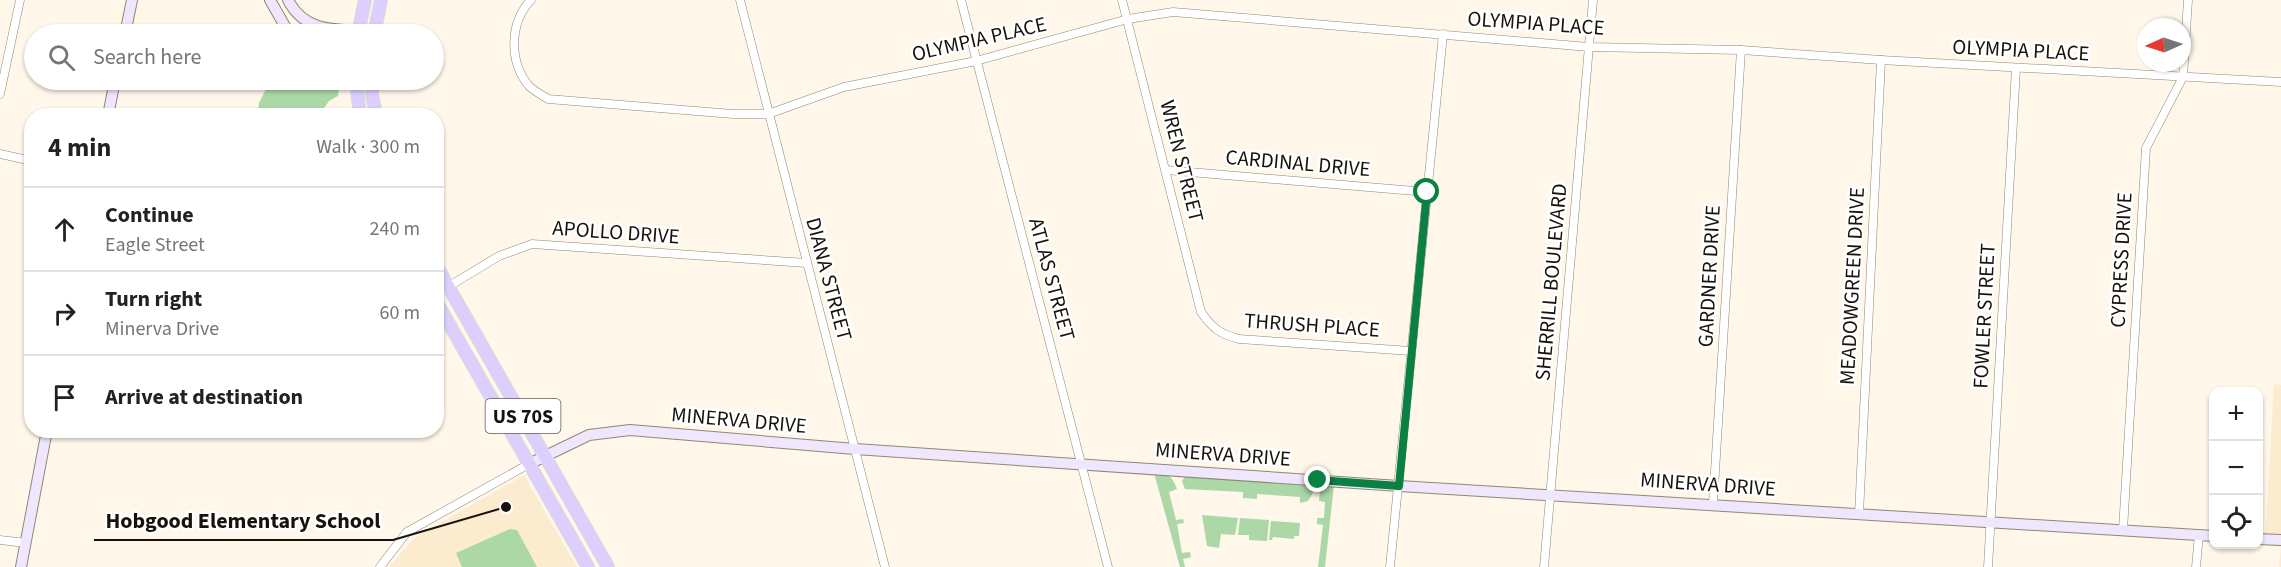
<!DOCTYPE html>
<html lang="en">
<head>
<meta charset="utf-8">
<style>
  :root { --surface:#fff; --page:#f6f6f6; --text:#222; --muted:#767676; --line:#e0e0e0 }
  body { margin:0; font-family:"Source Sans 3",sans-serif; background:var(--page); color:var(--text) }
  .controls { position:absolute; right:18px; bottom:18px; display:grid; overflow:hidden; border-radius:12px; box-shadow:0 2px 4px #0004 }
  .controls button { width:54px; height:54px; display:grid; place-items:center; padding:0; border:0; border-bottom:2px solid var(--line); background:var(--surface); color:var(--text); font:30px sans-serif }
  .compass { position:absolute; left:2137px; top:18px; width:54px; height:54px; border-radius:50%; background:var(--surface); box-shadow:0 2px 4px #0004; rotate:267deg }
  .stop { position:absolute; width:18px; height:18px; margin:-14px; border:4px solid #0b8043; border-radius:50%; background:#fff }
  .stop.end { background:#0b8043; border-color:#fff; box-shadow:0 2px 6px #0008 }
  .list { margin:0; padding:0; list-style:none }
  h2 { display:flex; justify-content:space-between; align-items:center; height:78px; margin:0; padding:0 24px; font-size:26px }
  h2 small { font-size:20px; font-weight:400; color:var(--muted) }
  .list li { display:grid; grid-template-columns:39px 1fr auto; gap:18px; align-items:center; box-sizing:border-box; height:84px; padding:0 24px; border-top:2px solid var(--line) }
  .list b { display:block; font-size:22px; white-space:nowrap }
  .list p { margin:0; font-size:20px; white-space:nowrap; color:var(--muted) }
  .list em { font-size:20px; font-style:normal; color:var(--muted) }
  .icon { flex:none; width:33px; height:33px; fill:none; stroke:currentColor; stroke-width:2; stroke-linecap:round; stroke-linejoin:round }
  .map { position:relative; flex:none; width:2281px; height:567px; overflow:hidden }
  .search { position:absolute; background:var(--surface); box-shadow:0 2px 4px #0004; left:24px; top:24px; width:420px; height:66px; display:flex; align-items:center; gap:15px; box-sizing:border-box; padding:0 21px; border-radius:33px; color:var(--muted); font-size:22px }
  .panel { position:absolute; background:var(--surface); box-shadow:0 2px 4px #0004; left:24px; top:108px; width:420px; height:330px; border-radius:24px }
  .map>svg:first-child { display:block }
</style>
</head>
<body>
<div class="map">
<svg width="2281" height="567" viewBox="0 0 2281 567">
  <rect width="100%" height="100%" fill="#fef7ea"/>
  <!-- built -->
  <g fill="#fbeccf">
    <path d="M2274,384L2281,385V567H2279L2281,547L2265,545Z"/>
    <path d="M524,475L577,567H389L414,538Z"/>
  </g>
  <!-- green -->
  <g fill="#abd8a6">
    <path d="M266,80H340L338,96L329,101L324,108L327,115H258L259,103L267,87Z"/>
    <path d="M1154,473C1168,474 1172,475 1177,489L1169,492L1176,520L1183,519L1184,523L1177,524L1182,553L1190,552L1191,557L1183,559L1185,567H1180Z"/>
    <path d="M1186,475L1308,484L1313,493L1308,501L1300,503V497L1257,494V499L1243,498V492L1185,489L1182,481Z"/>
    <path d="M1326,485H1334L1325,567H1318L1323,525L1317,524V518H1324L1325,502L1319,501L1320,488Z"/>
    <path d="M1202,515L1238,518L1235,535L1221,534L1219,548L1207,546Z"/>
    <path d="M1240,518L1269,520L1267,541L1249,540V535H1238Z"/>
    <path d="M1271,521L1300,523L1299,536H1294V539L1273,537L1272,540H1269Z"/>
    <path d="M510,529L517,530L537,567H462L456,553Z"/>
  </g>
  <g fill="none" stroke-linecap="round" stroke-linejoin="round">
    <!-- street casing -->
    <g stroke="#918773" stroke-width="9">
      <g id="street">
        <path d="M531,0C509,23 509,62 529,86C534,91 542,95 548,99L733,114H768L844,87L976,61L1128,19L1173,12L1589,47L1741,50L1881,60L2281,82"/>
        <path d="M740,0L885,567"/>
        <path d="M961,0L1108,567"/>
        <path d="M1122,0L1201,312C1212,328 1220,334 1239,339L1411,351"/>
        <path d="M0,94L20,0"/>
        <path d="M0,154L32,161"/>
        <path d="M1166,170L1427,192"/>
        <path d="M436,294L499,256L532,244L807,263"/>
        <path d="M1713,504L1741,50"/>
        <path d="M1859,514L1881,60"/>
        <path d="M2123,530L2146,148L2183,77L2188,0"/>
        <path d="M0,540L26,543"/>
        <path d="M380,567L407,532L529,464"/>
        <path d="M1390,567L1443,34"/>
        <path d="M1544,567L1593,0"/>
        <path d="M1988,567L2016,68"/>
        <path d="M2196,567L2199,535"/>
      </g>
    </g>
    <!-- secondary casing -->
    <g stroke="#918773" stroke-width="12">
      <g id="secondary">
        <path d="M270,0L286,28L295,34"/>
        <path d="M288,0C306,35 340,29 374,31"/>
        <path d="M125,34L132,0"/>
        <path d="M108,116L115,80"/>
        <path d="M529,464L589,435L630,430L855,449L1399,486L2214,536"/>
        <path d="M2258,539L2281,540"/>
        <path d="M21,567L47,430"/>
      </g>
    </g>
    <!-- primary casing -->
    <g stroke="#dad9d8" stroke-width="14">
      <g id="primary">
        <path d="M358,34L365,0"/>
        <path d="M374,34L381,0"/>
        <path d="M356,80L360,116"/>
        <path d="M372,80V94L376,116"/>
        <path d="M436,265L608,567"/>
        <path d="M436,301L588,567"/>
      </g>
    </g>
    <!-- street -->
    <use href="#street" stroke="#fff" stroke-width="8"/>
    <!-- secondary -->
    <use href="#secondary" stroke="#eee7fe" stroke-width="10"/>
    <!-- primary -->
    <use href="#primary" stroke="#dccffe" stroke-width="12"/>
  </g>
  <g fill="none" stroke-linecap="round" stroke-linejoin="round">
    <!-- route -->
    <path stroke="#0b8043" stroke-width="8" d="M1318,480L1399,486L1427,192"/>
  </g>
  <g text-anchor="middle" stroke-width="5" stroke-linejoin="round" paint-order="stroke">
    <!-- shield labels -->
    <rect fill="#fff" stroke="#5d5a55" stroke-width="1.5" x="485.5" y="399" width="75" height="34" rx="4.5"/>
    <g font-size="20" font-weight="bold" fill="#17130c">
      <text x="523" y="423">US 70S</text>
    </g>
    <!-- street labels -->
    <g font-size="21" fill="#17130c" stroke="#fff">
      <text transform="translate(1536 23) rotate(4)" y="7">OLYMPIA PLACE</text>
      <text transform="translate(979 39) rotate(-13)" y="7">OLYMPIA PLACE</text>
      <text transform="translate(2021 50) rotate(3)" y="7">OLYMPIA PLACE</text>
      <text transform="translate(1182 161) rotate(76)" y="7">WREN STREET</text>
      <text transform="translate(1298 163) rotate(5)" y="7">CARDINAL DRIVE</text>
      <text transform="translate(616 232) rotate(4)" y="7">APOLLO DRIVE</text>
      <text transform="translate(2121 260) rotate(-87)" y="7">CYPRESS DRIVE</text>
      <text transform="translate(1709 276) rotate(-87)" y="7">GARDNER DRIVE</text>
      <text transform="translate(829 279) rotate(75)" y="7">DIANA STREET</text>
      <text transform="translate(1052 279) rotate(75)" y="7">ATLAS STREET</text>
      <text transform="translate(1551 282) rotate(-85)" y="7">SHERRILL BOULEVARD</text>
      <text transform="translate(1852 286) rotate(-87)" y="7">MEADOWGREEN DRIVE</text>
      <text transform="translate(1984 316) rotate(-87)" y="7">FOWLER STREET</text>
      <text transform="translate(1312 325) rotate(4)" y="7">THRUSH PLACE</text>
      <text transform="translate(739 420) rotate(5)" y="7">MINERVA DRIVE</text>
      <text transform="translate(1223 454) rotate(4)" y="7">MINERVA DRIVE</text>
      <text transform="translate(1708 484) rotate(4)" y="7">MINERVA DRIVE</text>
    </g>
  </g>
  <!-- callouts -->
  <path fill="none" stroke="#17130c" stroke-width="2" d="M506 507L393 540H94"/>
  <circle fill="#17130c" stroke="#fff" stroke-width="2" cx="506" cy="507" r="6"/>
  <g font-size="22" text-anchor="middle" font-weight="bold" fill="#17130c" stroke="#fff" stroke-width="5" stroke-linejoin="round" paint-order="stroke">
    <text x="243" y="528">Hobgood Elementary School</text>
  </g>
</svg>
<div class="controls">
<button>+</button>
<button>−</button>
<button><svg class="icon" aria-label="locate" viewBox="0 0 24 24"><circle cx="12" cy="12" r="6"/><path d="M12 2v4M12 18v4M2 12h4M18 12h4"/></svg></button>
</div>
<svg class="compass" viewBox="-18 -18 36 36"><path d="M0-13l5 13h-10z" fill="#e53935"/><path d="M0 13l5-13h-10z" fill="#767676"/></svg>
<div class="stop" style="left:1427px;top:192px"></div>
<div class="stop end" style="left:1318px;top:480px"></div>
<div class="search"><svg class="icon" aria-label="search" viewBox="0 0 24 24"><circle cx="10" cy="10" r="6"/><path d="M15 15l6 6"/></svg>Search here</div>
<section class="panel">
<h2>4 min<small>Walk · 300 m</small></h2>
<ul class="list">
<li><svg class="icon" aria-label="ahead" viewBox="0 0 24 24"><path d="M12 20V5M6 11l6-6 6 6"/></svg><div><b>Continue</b><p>Eagle Street</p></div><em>240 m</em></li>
<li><svg class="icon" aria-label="right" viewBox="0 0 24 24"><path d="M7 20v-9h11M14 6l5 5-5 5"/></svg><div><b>Turn right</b><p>Minerva Drive</p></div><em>60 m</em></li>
<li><svg class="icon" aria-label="arrive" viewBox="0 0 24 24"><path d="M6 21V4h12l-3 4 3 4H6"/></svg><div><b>Arrive at destination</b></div></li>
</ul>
</section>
</div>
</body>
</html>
